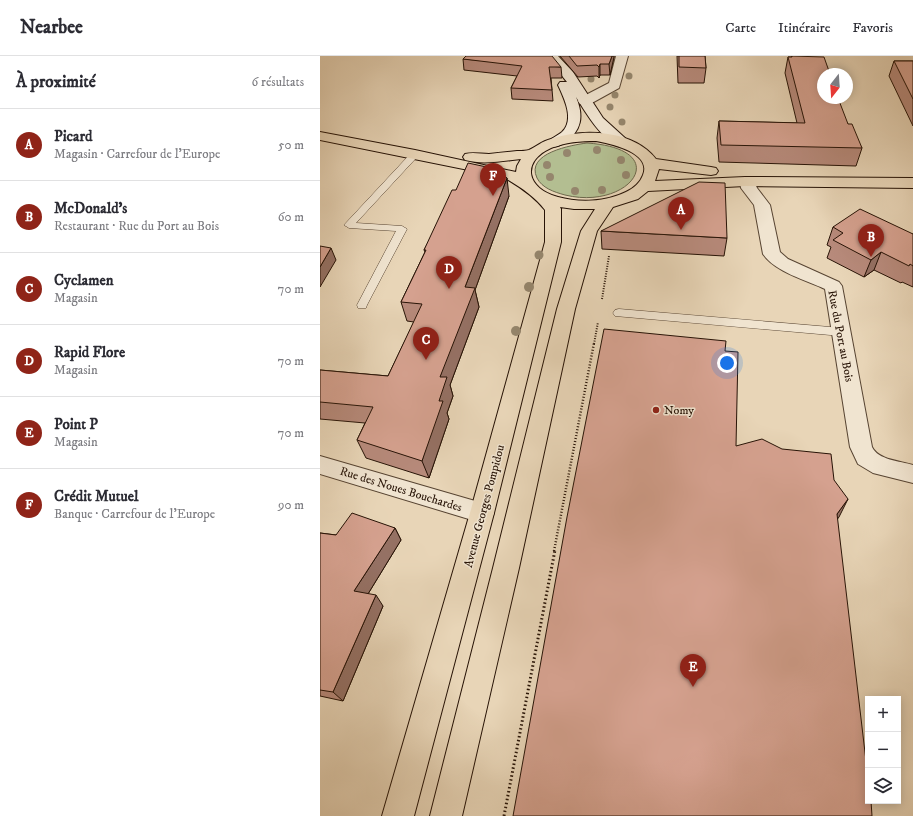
<!DOCTYPE html>
<html lang="fr">
<head>
<meta charset="utf-8">
<style>
  :root { --surface:#fff; --page:#f7f7f7; --text:#2b2b33; --muted:#7c7c81; --line:#e1e1e2; --accent:#8f2418 }
  body { margin:0; font-family:"IM FELL DW Pica",serif; background:var(--page); color:var(--text) }
  .controls { position:absolute; right:12px; bottom:12px; display:grid; overflow:hidden; border-radius:0px; box-shadow:0 2px 10px #0003 }
  .controls button { width:36px; height:36px; display:grid; place-items:center; padding:0; border:0; border-bottom:1px solid var(--line); background:var(--surface); color:var(--text); font:20px sans-serif }
  .compass { position:absolute; left:497px; top:12px; width:36px; height:36px; border-radius:50%; background:var(--surface); box-shadow:0 2px 10px #0003; rotate:197deg }
  .you { position:absolute; left:407px; top:307px; width:14px; height:14px; margin:-10px; border:3px solid #fff; border-radius:50%; background:#1a73e8; box-shadow:0 0 0 6px #1a73e833 }
  .badge { display:grid; place-items:center; width:26px; height:26px; border-radius:50%; background:var(--accent); color:#fff; font-size:13px; font-weight:700 }
  .pin { position:absolute; translate:-50% -33px; filter:drop-shadow(0 1px 2px #0008) }
  .pin::after { content:''; position:absolute; top:21px; width:14px; height:12px; background:inherit; clip-path:polygon(0 0,100% 0,50% 100%) }
  .list { margin:0; padding:0; list-style:none }
  h2 { display:flex; justify-content:space-between; align-items:center; height:52px; margin:0; padding:0 16px; font-size:17px }
  h2 small { font-size:13px; font-weight:400; color:var(--muted) }
  .list li { display:grid; grid-template-columns:26px 1fr auto; gap:12px; align-items:center; box-sizing:border-box; height:72px; padding:0 16px; border-top:1px solid var(--line) }
  .list b { display:block; font-size:15px; white-space:nowrap }
  .list p { margin:0; font-size:13px; white-space:nowrap; color:var(--muted) }
  .list em { font-size:13px; font-style:normal; color:var(--muted) }
  .icon { flex:none; width:22px; height:22px; fill:none; stroke:currentColor; stroke-width:2; stroke-linecap:round; stroke-linejoin:round }
  .map { position:relative; flex:none; width:593px; height:760px; overflow:hidden }
  header { display:flex; align-items:center; gap:24px; box-sizing:border-box; height:56px; padding:0 20px; background:var(--surface); border-bottom:1px solid var(--line) }
  header strong { font-size:19px }
  nav { display:flex; gap:22px; margin-inline-start:auto; font-size:14px }
  main { display:flex }
  aside { flex:1; background:var(--surface) }
  .map>svg:first-child { display:block }
</style>
</head>
<body>
<header>
<strong>Nearbee</strong>
<nav><a>Carte</a><a>Itinéraire</a><a>Favoris</a></nav>
</header>
<main>
<aside>
<h2>À proximité<small>6 résultats</small></h2>
<ul class="list">
<li><span class="badge">A</span><div><b>Picard</b><p>Magasin · Carrefour de l'Europe</p></div><em>50 m</em></li>
<li><span class="badge">B</span><div><b>McDonald's</b><p>Restaurant · Rue du Port au Bois</p></div><em>60 m</em></li>
<li><span class="badge">C</span><div><b>Cyclamen</b><p>Magasin</p></div><em>70 m</em></li>
<li><span class="badge">D</span><div><b>Rapid Flore</b><p>Magasin</p></div><em>70 m</em></li>
<li><span class="badge">E</span><div><b>Point P</b><p>Magasin</p></div><em>70 m</em></li>
<li><span class="badge">F</span><div><b>Crédit Mutuel</b><p>Banque · Carrefour de l'Europe</p></div><em>90 m</em></li>
</ul>
</aside>
<div class="map">
<svg width="593" height="760" viewBox="0 0 593 760">
  <rect width="100%" height="100%" fill="#e8d5b7"/>
  <filter id="stains"><feTurbulence type="fractalNoise" baseFrequency=".005" numOctaves="4"/><feColorMatrix values="0 0 0 0 .2 0 0 0 0 .09 0 0 0 0 .02 0 0 0 .5 -.17"/></filter>
  <radialGradient id="worn" r=".72"><stop offset=".6" stop-color="#630" stop-opacity="0"/><stop offset="1" stop-color="#630" stop-opacity=".3"/></radialGradient>
  <!-- green -->
  <path fill="#b3be91" stroke="#6d684c" d="M267,87C356,93 310,155 245,139C234,136 222,132 217,122C205,97 252,89 267,87Z"/>
  <g fill="none" stroke-linecap="round" stroke-linejoin="round">
    <!-- service casing -->
    <g stroke="#574432" stroke-width="1">
      <g id="service">
        <path d="M95,95L99,98L98,100L36,167L82,170L87,173L47,249L46,252H38L37,249L76,175L29,172L24,169L92,96Z"/>
        <path d="M299,253L522,272L526,273L528,276L526,279L522,280L295,260L293,257L295,254Z"/>
      </g>
    </g>
    <!-- minor casing -->
    <g stroke="#574432" stroke-width="2">
      <g id="minor">
        <path d="M296,0H308L299,32L270,48H260L258,45L260,42L289,27Z"/>
        <path d="M428,121L433,123L437,132L450,149L460,196L468,203L519,226L522,230L552,391C558,404 580,405 593,409V427L553,417L538,408L530,391L505,233C486,224 455,216 443,198L434,149L421,132L420,126L423,123Z"/>
        <path d="M0,400L162,447L171,450L174,457L171,464L162,467L0,418Z"/>
      </g>
    </g>
    <!-- secondary casing -->
    <g stroke="#271306" stroke-width="2">
      <path id="secondary" d="M226,0H238L253,16L283,62L305,82L307,85L305,88C286,93 265,55 256,41C264,60 262,75 244,87C238,90 235,92 229,90L227,87C231,82 237,80 242,76C255,64 244,42 238,29L240,26H247Z"/>
    </g>
    <!-- primary casing -->
    <g stroke="#271306" stroke-width="2">
      <path id="primary" d="M0,76L95,94L196,116L197,110L201,103C182,105 163,109 145,104L143,101L145,98C153,96 161,98 169,98C178,97 188,96 197,95C200,95 206,95 209,94C216,91 222,85 231,83C264,72 313,74 336,103L391,111L396,112L398,115L396,118L391,119L339,113L335,125L425,121L593,122V132L425,130L328,135L318,143L293,151L277,175L255,253L199,512L142,760H110L173,512L237,253L261,175L275,153H254L240,151L241,153V186L174,457L94,760H62L150,457L225,186V154C214,140 199,130 183,121L0,84ZM276,85C292,88 332,97 323,119C320,127 314,132 306,136C286,146 259,147 238,141C207,133 200,106 231,92C245,86 261,85 276,85Z"/>
    </g>
    <!-- path-far2 -->
    <g stroke="#271306" stroke-width="2" stroke-dasharray="1 1.5" stroke-linecap="butt">
      <path d="M282,243L289,200"/>
      <path d="M274,288L278,266"/>
    </g>
    <!-- path-far1 -->
    <path stroke="#271306" stroke-width="2.5" stroke-dasharray="1 2" stroke-linecap="butt" d="M234,495L274,287"/>
    <!-- path -->
    <path stroke="#271306" stroke-width="3" stroke-dasharray="1.5 2.5" stroke-linecap="butt" d="M184,760L235,494"/>
    <!-- service -->
    <use href="#service" fill="#f0e4d0" fill-rule="evenodd"/>
    <!-- minor -->
    <use href="#minor" fill="#f0e4d0" fill-rule="evenodd"/>
    <!-- secondary -->
    <use href="#secondary" fill="#f0e4d0" fill-rule="evenodd"/>
    <!-- primary -->
    <use href="#primary" fill="#e8d5b7" fill-rule="evenodd"/>
  </g>
  <!-- trees -->
  <g fill="#95866d">
    <circle cx="309" cy="20" r="3.5"/>
    <circle cx="271" cy="23" r="3.5"/>
    <circle cx="295" cy="39" r="3.5"/>
    <circle cx="290" cy="51" r="3.5"/>
    <circle cx="302" cy="66" r="3.5"/>
    <circle cx="277" cy="94" r="4"/>
    <circle cx="247" cy="97" r="4"/>
    <circle cx="301" cy="104" r="4"/>
    <circle cx="227" cy="109" r="4"/>
    <circle cx="306" cy="119" r="4"/>
    <circle cx="230" cy="121" r="4"/>
    <circle cx="282" cy="134" r="4"/>
    <circle cx="255" cy="135" r="4"/>
    <circle cx="219" cy="199" r="4.5"/>
    <circle cx="209" cy="231" r="5"/>
    <circle cx="196" cy="275" r="5"/>
  </g>
  <!-- wall -->
  <g fill="#b78a7b" stroke="#271306">
    <path d="M240,0H294V1L290,19H280L279,22L277,20L258,21Z"/>
    <path d="M357,0H385L386,12L384,27H358Z"/>
    <path d="M472,0L528,68L542,92L536,110L399,106L397,82L399,65L477,67L465,17L468,1H471Z"/>
    <path d="M143,3L241,11L242,22H231L233,45L192,43L191,32L197,20L144,14Z"/>
    <path d="M574,5H593V70L569,20Z"/>
    <path d="M136,134L189,140L155,234L159,251L130,329L133,340L127,357L129,363L109,422L46,402L37,384L45,367L0,363V314L68,320L94,266L87,265L81,246L105,196L104,194Z"/>
    <path d="M513,171L593,178V231L582,226L581,227L554,214L544,221L507,202L511,191L507,189Z"/>
    <path d="M281,175L407,182L404,200L282,193Z"/>
    <path d="M75,472L81,484L48,538L63,550L23,645L0,640V477L16,479Z"/>
  </g>
  <!-- shaded-wall -->
  <g fill="#957164" stroke="#271306">
    <path d="M292,0H294V1L290,19L289,8Z"/>
    <path d="M280,8V19L279,22V11Z"/>
    <path d="M187,122L189,140L155,234L159,251L130,329L133,340L127,357L129,363L109,422L102,405L119,345L120,321L145,231Z"/>
    <path d="M11,192L16,204L0,231V211Z"/>
    <path d="M561,196L554,214L544,221L551,204Z"/>
    <path d="M528,443L519,461L508,476L517,458Z"/>
    <path d="M75,472L81,484L43,546L34,535Z"/>
    <path d="M56,539L63,550L23,645L13,636Z"/>
  </g>
  <!-- building -->
  <g fill="#d5a18f" stroke="#271306">
    <path d="M146,0H232L241,11H229L232,34L191,32L202,10L143,3Z"/>
    <path d="M249,0H292L289,8H280L279,11L277,9L257,10Z"/>
    <path d="M359,0H385L386,12L359,11Z"/>
    <path d="M472,0L504,1L510,18H503V42H518L528,68H532L542,92L401,89L399,65L485,67L468,1H472Z"/>
    <path d="M574,5H593V43Z"/>
    <path d="M148,107L176,113L187,122L145,231L155,232L120,321H127L119,345H123L102,405L37,384L53,351L0,346V314L68,320L102,248L81,246L106,194H104L132,134H136Z"/>
    <path d="M379,126L405,127L407,182L281,175Z"/>
    <path d="M540,153L593,178V210L590,208L589,210L561,196L551,204L513,184L523,177L513,171Z"/>
    <path d="M0,190L11,192L0,211Z"/>
    <path d="M284,273L406,285L405,295L418,296L416,390L442,383L462,393L511,398L514,424L528,443L517,458L548,722V745H551L552,760H193L247,461Z"/>
    <path d="M32,457L75,472L34,535L56,539L13,636L0,634V477L16,479Z"/>
  </g>
  <!-- markers -->
  <circle fill="#8f2418" stroke="#f0e4d0" stroke-width="1.5" cx="336" cy="354" r="4"/>
  <g text-anchor="middle" stroke-width="3" stroke-linejoin="round" paint-order="stroke">
    <!-- street labels -->
    <g font-size="12" fill="#271306" stroke="#f0e4d0">
      <text transform="translate(521 280) rotate(79)" y="4">Rue du Port au Bois</text>
      <text transform="translate(81 433) rotate(17)" y="4">Rue des Noues Bouchardes</text>
      <text transform="translate(164 450) rotate(-75)" y="4">Avenue Georges Pompidou</text>
    </g>
    <!-- poi labels -->
    <g font-size="12" fill="#271306" stroke="#f0e4d0" text-anchor="start">
      <text x="344" y="358">Nomy</text>
    </g>
  </g>
  <rect width="100%" height="100%" filter="url(#stains)"/>
  <rect width="100%" height="100%" fill="url(#worn)"/>
</svg>
<div class="controls">
<button>+</button>
<button>−</button>
<button><svg class="icon" aria-label="layers" viewBox="0 0 24 24"><path d="M12 4l9 5-9 5-9-5zM3 14l9 5 9-5"/></svg></button>
</div>
<svg class="compass" viewBox="-18 -18 36 36"><path d="M0-13l5 13h-10z" fill="#e53935"/><path d="M0 13l5-13h-10z" fill="#7c7c81"/></svg>
<div class="you"></div>
<div class="pin badge" style="left:361px;top:174px">A</div>
<div class="pin badge" style="left:551px;top:201px">B</div>
<div class="pin badge" style="left:106px;top:304px">C</div>
<div class="pin badge" style="left:129px;top:233px">D</div>
<div class="pin badge" style="left:373px;top:631px">E</div>
<div class="pin badge" style="left:173px;top:140px">F</div>
</div>
</main>
</body>
</html>
